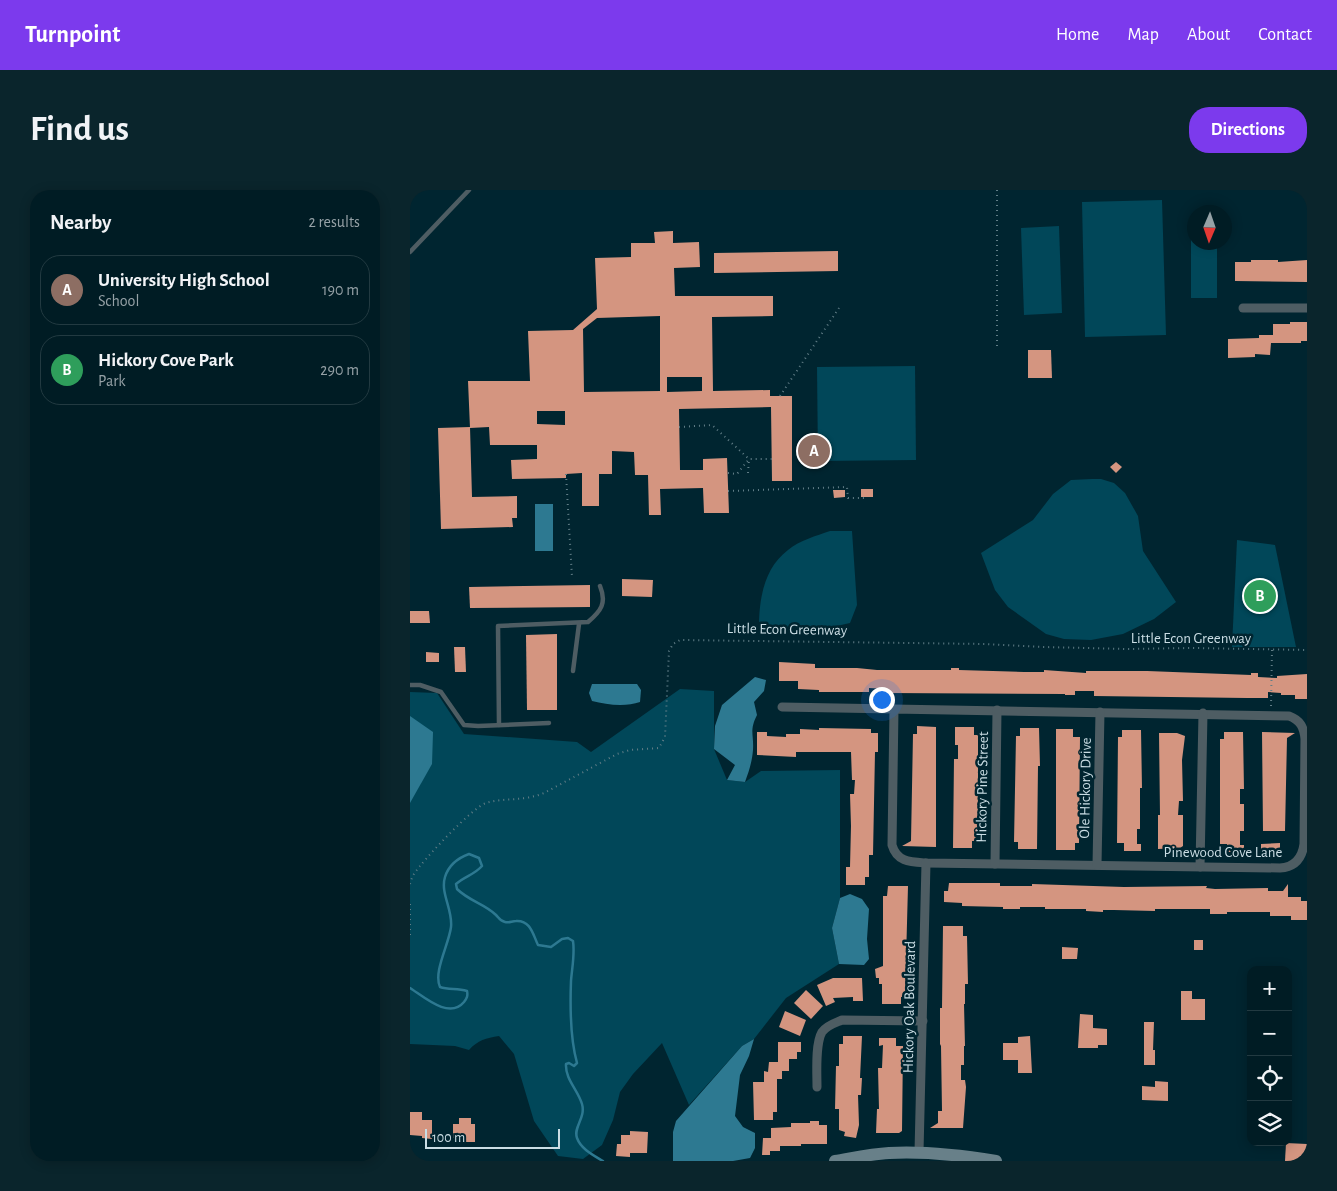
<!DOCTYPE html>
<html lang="en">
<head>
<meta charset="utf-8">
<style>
  :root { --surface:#001c24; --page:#0a252c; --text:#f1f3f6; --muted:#95a1a6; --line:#223a41; --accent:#7c3aed }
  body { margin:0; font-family:"Alegreya Sans",sans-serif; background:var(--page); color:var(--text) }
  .controls { position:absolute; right:15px; bottom:15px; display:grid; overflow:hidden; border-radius:10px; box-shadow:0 2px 12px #0003 }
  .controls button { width:45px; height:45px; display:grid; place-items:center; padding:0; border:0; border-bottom:1px solid var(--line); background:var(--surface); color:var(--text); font:25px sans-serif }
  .compass { position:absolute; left:777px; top:15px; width:45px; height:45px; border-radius:50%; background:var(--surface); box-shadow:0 2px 12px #0003; rotate:182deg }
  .scale { position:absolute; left:15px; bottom:12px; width:135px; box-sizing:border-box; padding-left:5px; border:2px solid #cadde4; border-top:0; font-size:14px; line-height:18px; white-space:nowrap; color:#cadde4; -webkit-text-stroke:4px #002530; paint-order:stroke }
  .you { position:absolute; left:471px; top:509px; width:18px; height:18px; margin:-12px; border:4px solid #fff; border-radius:50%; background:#1a73e8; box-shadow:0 0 0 8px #1a73e833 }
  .badge { display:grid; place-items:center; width:32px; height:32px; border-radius:50%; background:var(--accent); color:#fff; font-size:16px; font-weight:700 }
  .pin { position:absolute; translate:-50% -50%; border:2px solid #fff; box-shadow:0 1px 5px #0006 }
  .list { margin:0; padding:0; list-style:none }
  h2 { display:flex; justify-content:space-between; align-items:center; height:65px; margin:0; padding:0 20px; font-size:21px }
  h2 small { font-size:16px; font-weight:400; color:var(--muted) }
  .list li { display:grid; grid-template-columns:32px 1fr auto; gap:15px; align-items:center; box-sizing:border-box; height:70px; margin:0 10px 10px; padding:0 10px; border:1px solid var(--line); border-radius:20px }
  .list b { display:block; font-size:19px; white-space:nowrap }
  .list p { margin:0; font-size:16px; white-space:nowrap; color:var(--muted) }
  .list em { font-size:16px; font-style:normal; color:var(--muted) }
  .icon { flex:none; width:28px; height:28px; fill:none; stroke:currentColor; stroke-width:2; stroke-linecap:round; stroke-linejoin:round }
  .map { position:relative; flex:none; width:897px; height:971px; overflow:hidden; border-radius:20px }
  header { display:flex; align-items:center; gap:30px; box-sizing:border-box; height:70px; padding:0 25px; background:var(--accent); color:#fff }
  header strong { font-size:24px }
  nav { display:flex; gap:28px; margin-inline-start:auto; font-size:18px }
  .intro { display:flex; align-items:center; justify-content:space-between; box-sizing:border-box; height:120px; padding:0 30px }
  h1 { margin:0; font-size:35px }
  .button { padding:12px 22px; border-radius:20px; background:var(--accent); color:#fff; font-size:18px; font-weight:700 }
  main { display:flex; gap:30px; padding:0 30px }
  aside { flex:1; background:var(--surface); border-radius:20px; box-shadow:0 2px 12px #0003 }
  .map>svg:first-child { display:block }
</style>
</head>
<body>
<header>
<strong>Turnpoint</strong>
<nav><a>Home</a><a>Map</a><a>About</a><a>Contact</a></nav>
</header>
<div class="intro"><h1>Find us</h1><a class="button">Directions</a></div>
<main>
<aside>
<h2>Nearby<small>2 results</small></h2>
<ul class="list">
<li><span class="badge" style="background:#8d6e63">A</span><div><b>University High School</b><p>School</p></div><em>190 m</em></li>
<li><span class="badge" style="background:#2e9e5b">B</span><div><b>Hickory Cove Park</b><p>Park</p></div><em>290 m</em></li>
</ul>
</aside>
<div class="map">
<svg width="897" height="971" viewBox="0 0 897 971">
  <rect width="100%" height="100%" fill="#002530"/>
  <!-- green -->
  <g fill="#014759">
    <path d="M752,10L756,145L675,147L672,12Z"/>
    <path d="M649,36L652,123L614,125L611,38Z"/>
    <path d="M781,48H784V52L807,53V108H781Z"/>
    <path d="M505,176L506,270L408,271L407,177Z"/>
    <path d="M682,289H691L704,293L715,303L728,326L733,361L766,412L744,429L713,444L681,450L654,449L636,444L598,417L585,400L571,363L623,330L643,304L661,290Z"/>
    <path d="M420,341H442L447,415L440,433L418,438L349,437C349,409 354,378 378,360C390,350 406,346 420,341Z"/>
    <path d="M827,350L865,355L886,457H822Z"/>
    <path d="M270,499L304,501V559L317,590L335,592L351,581L430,580V708L422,738L429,774L376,808L344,849L332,856L279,915L252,853L223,884L210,902L203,930L192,955L173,969L148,966L124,931L104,864L89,846C76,848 68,850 59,860L45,856L0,854V502L27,503L54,544L167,552L181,562Z"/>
  </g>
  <!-- water -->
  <g fill="#2d7991">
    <rect x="125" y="314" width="18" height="47"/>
    <path d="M345,487L356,490L354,501L344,512L347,525C339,541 344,544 343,560C342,572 339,581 335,592L317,590L325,575L304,559L305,536L312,515Z"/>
    <path d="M182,494H227L231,500L230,512C216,517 197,515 182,511L179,503Z"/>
    <path d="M0,526L23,542L22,574L0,613Z"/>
    <path d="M440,704L452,709L459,719L457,749L459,769L454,775L429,774L422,738L430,708Z"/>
    <path d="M344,849L339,866L330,885L325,926L333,937L345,943V958L340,968L323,971H263V942L266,931L332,856Z"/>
  </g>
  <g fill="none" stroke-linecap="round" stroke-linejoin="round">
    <!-- stream -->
    <path stroke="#2d7991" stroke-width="2.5" d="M0,798C13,806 39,830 54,812C57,808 58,806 57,801C47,798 39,800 30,797C23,782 39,754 41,737C43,720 30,703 35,687C39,674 48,668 59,664L69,668L72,676C64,685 55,686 46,694L47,699C59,711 75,714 86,725C89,728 90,731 95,732C99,733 102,731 106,731C121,730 123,745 128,755L141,757L152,749L158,748L163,751C165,764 162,778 161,791C160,817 160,848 167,873L164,876L159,873L156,874C155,889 168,900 172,914C176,928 163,937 167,948C171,959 183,965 193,971"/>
  </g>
  <!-- building -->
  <g fill="#d49580" fill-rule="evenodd">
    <path d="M263,41V53L289,52L290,77L264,78L265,106H363V126L302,127L303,201L360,200V206H382V291H362L361,217L269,219L270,280H293V269L317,268L319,323H294L293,298L250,299L251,325H239L238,285H225L224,262L202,261V284H189V316H172V283L156,284V288L102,289L101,270L127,269V255H80L79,237L60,238L58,191H120L118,141L163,140L187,119L185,68L221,67V53H245L244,42ZM250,126V201L174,202L173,139L187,128ZM257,187H292V201L257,202ZM127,221H155V235L127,234Z"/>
    <path d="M428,61V81L304,83V63Z"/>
    <path d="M841,70H868V72L897,70V92L825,91V72H841Z"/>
    <path d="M880,132H897V151H891V153H861L860,165L845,164V167L818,168V149L849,148V145H863V134H880Z"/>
    <path d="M618,160H641L642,188H618Z"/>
    <path d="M60,237L62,307L107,306V328H102L103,337L31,339L28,238Z"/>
    <path d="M706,272L712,277L706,283L700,277Z"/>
    <rect x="451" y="299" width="12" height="8"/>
    <path d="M423,300H435V307L424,308Z"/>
    <path d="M212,389L243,390L242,407L212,406Z"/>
    <path d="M180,395V417L60,418L59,397Z"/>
    <path d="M0,421H19L20,433H0Z"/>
    <path d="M147,444V520H117L116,445Z"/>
    <path d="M44,457H55L56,482H45Z"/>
    <path d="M16,462L29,463V472H16Z"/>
    <path d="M369,472L405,474V478H447L467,480H541V478H549V480L614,482H634V480L676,483V481H737L841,485V483H848V487L867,488V486L897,484V509H885V505H871V503L858,502V508H837L684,506V501H665V505H655V504L477,503V499L459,498V502H409V500L388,499V491H369Z"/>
    <path d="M507,536L526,537V657L492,656L501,651L503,544H507Z"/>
    <path d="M545,537H564V545H568V630L566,651H562V658H543L544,569H548V555H545Z"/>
    <path d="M409,538L461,539V543H468V562H465L463,665H459V687H455V695H436V677H440L441,636L440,604H444L445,590H442L441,562H386V567L347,565V542H357V546L376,547V544H390V539L409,540Z"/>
    <path d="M610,538H629L630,576H628L627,659H608V652H604L606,546H610Z"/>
    <path d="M646,539H663V547H670L669,653H665V660H646Z"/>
    <path d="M712,540H731L732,598H730V639H727V654H731V661H714V653H707L708,547H712Z"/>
    <path d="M814,542H833L834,599H830V614H834V641H830V655H834V662H817V654H810V549H814Z"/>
    <path d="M852,542L885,543L877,548L875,641H853Z"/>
    <path d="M749,543H767L775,546L772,570L773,611H769L768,625H773V656L770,658L748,659V625H750Z"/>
    <path d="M870,653V662H851V654Z"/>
    <path d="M539,693H590V696H622V694L714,697L797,696L796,698L805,699L858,698V701H873L878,694V707H891V711H897V730H881V726H860V722H817V724H800V719H745V721L704,720H693V722L676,721V719H635V717H610V719H593V717L552,716V713L534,712V701H538Z"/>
    <path d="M478,696H498L495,807H491V814H472V794H469V788H466L465,779L473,776V706H477Z"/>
    <path d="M533,736H553V746H557L558,794H555V814H554L555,856H554V875H551V890H555L556,897L553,938H520L528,933V921H532L531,856L530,854V818H532Z"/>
    <rect x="784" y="750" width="9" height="10"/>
    <path d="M652,757L668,758L667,769H652Z"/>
    <path d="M423,788H452L453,811H443V807L423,808L425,812L416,816L407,795Z"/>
    <path d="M396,800L413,816L401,829L384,813Z"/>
    <path d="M771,801H782V809H795V830H771Z"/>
    <path d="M375,821L396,830L390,846L369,837Z"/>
    <path d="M670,824L683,825V838L697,839V855H688V858H668Z"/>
    <path d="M734,832H744L743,860H745V875H734Z"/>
    <path d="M433,846H452L450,888H452L451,905H448L449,935L446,948L434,946L435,942L429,940V919H425L426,876H429V854H433Z"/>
    <path d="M620,846L622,883H608V870H593V853H608V847Z"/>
    <path d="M469,848H486V856H493L492,941L489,943H466L467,919H469L468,878H472L473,855L469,856Z"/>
    <path d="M368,852H391V862H387V869H379V881H372V889H367V922H363V930H344L343,892H354V881L358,882L359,872H368Z"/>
    <path d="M745,891L758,892V911L732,910V896L745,897Z"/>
    <path d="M0,922H12V930H22V949L12,948V946L0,945Z"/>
    <path d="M49,928H61V934H65V952H52V948H43V934H49Z"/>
    <path d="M400,931H409V935H417V954H391V956H370V961H360V965H352L353,948H361V938L381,937V933H400Z"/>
    <path d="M220,941L238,942L237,963H220V967L206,966L207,954H211V945H220Z"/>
    <path d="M876,953L897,954V971H875Z"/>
  </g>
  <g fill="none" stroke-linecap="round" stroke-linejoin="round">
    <!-- path -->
    <g stroke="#617e87" stroke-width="2" stroke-dasharray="1 4" stroke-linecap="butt">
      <path d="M587,0V158"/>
      <path d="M370,206L431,115"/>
      <path d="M269,237L302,235L339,269H362"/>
      <path d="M318,283L327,284L339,269"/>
      <path d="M338,283L339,269"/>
      <path d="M156,284L162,387"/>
      <path d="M318,301L437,297L438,308H454"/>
      <path d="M861,516L862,460"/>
      <path d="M0,694C1,691 2,687 4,684C13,670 63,617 76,613C96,607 112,612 134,603L207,564L220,560L249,558L255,547L259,461L263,454L270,450L575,454L633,457L717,459L782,458L897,460"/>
      <path d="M0,714V746"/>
    </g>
    <!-- lane -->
    <g stroke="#4e5d63" stroke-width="4.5">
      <path d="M0,62L59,0"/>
      <path d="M163,481L169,434"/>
      <path d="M0,495H10L31,502L54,535L68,536L139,533"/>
      <path d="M89,535L88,436L178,432C191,421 197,413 190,396"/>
    </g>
    <!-- street -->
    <g stroke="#4e5d63" stroke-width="9">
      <path d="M833,118H897"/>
      <path d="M372,517L879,526C890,530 894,537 895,549L894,654C892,669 884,677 870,678L516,673C500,672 487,672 482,655L484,519"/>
      <path d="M585,674L587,520"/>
      <path d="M687,675L690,522"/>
      <path d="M790,677L793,523"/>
      <path d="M407,897C407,882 405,854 412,842C417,835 425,833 432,830L513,831"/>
      <path d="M509,962L516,673"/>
    </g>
    <!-- secondary -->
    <path stroke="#688089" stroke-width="12" d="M425,971C443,968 461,964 479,963C515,961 550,965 586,971"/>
  </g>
  <g text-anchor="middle" stroke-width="5" stroke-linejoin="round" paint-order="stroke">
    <!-- street labels -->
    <g font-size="15" fill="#cadde4" stroke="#002530">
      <text transform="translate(377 439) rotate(1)" y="5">Little Econ Greenway</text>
      <text x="781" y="453">Little Econ Greenway</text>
      <text transform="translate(572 597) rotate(-89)" y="5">Hickory Pine Street</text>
      <text transform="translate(675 598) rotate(-89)" y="5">Ole Hickory Drive</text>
      <text x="813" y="667">Pinewood Cove Lane</text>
      <text transform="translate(499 817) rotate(-89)" y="5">Hickory Oak Boulevard</text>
    </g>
  </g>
</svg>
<div class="controls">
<button>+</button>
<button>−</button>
<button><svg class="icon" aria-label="locate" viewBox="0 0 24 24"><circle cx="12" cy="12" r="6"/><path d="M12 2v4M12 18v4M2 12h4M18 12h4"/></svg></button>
<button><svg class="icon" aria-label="layers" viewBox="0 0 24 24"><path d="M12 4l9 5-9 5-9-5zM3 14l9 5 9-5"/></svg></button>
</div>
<svg class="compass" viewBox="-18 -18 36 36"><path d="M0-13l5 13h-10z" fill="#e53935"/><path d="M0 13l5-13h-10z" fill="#95a1a6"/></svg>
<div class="scale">100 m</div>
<div class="you"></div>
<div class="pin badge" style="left:404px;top:261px;background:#8d6e63">A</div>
<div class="pin badge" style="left:850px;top:406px;background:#2e9e5b">B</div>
</div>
</main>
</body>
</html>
